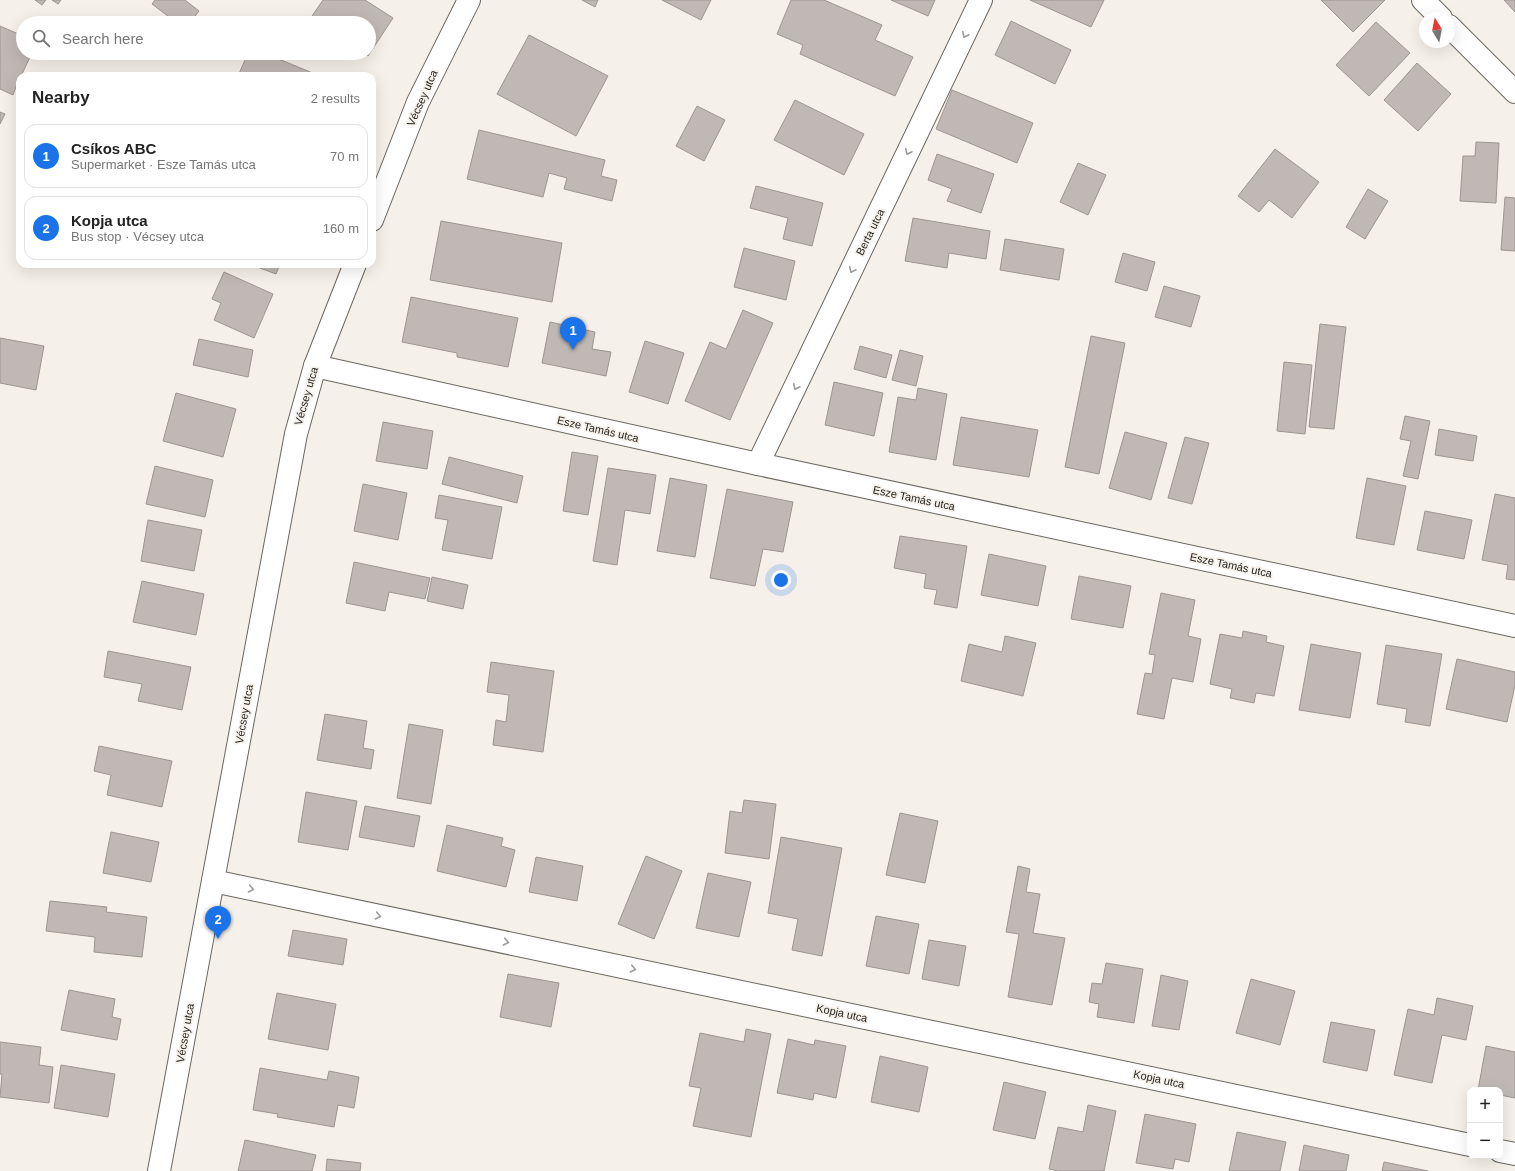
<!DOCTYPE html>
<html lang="en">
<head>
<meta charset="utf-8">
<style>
  :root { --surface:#fff; --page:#f6f6f6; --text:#222; --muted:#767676; --line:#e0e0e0; --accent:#1a73e8 }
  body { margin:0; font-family:Helvetica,sans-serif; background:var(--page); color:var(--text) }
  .controls { position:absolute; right:12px; bottom:12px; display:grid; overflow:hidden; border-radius:8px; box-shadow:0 4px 16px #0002 }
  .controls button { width:36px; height:36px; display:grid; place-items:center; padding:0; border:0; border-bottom:1px solid var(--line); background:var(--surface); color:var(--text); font:20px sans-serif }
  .compass { position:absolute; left:1419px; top:12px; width:36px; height:36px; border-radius:50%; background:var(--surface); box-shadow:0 4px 16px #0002; rotate:350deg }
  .you { position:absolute; left:781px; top:580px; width:14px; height:14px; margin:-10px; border:3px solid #fff; border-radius:50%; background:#1a73e8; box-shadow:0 0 0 6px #1a73e833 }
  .badge { display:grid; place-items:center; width:26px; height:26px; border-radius:50%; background:var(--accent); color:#fff; font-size:13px; font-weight:700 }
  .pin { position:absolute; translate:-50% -33px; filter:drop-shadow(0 1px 2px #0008) }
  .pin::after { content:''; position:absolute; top:21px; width:14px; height:12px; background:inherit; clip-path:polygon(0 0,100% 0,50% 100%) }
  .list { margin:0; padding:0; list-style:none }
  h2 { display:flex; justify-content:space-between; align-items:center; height:52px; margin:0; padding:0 16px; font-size:17px }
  h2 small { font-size:13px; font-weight:400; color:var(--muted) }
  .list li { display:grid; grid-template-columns:26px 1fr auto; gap:12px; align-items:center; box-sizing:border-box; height:64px; margin:0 8px 8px; padding:0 8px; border:1px solid var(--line); border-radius:12px }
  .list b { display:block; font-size:15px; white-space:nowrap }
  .list p { margin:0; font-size:13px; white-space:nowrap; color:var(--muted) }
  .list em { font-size:13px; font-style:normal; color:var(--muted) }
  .icon { flex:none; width:22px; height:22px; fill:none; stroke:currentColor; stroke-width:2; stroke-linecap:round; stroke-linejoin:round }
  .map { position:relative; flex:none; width:1515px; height:1171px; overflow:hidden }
  .search { position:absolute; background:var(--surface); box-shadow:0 4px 16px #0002; left:16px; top:16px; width:360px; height:44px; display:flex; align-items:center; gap:10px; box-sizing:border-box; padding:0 14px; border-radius:22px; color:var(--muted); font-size:15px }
  .panel { position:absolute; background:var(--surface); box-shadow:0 4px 16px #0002; left:16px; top:72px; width:360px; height:196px; border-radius:12px }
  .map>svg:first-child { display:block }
</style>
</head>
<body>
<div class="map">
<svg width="1515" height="1171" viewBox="0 0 1515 1171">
  <rect width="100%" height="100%" fill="#f6f0ea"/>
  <!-- building -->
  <g fill="#c0b8b4" stroke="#9d9591">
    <path d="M35,0H46L42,5Z"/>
    <path d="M52,0H61L58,4Z"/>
    <path d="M155,0H185L199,11L190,23H177L152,4Z"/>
    <path d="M323,0H365L393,18L368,56L364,53H369V23H317L310,19Z"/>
    <path d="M582,0H598L595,7Z"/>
    <path d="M662,0H711L701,20Z"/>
    <path d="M791,0H824L882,25L875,40L913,57L895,96L800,54L803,45L777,34Z"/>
    <path d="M891,0H935L928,16Z"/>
    <path d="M1030,0H1104L1091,27Z"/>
    <path d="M1321,0H1385L1353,32Z"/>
    <path d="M1504,0H1515V12Z"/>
    <path d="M1011,21L1071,50L1055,84L995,55Z"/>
    <path d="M1376,22L1410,53L1369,96L1336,65Z"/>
    <path d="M0,26L23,36V53H32L21,76H20L13,95L0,89Z"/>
    <path d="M529,35L608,76L576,136L497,94Z"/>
    <path d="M248,53H264L320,76H238Z"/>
    <path d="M1417,63L1451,94L1418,131L1384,100Z"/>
    <path d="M952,90L1033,123L1017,163L936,129Z"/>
    <path d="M795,100L864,134L844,175L774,140Z"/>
    <path d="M697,106L725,120L704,161L676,146Z"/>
    <path d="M0,112L5,114L0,124Z"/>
    <path d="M479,130L605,160L601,176L617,180L612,201L564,189L567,178L549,173L543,197L467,179Z"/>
    <path d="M1476,142L1499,143L1496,203L1460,201L1463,156H1475Z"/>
    <path d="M1275,149L1319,182L1292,218L1269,200L1259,212L1238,196Z"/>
    <path d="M937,154L994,174L981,213L947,201L952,189L928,180Z"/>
    <path d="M1078,163L1106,175L1088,215L1060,202Z"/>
    <path d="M756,186L823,203L812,246L783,239L788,218L750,208Z"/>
    <path d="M1368,189L1388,201L1365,239L1346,227Z"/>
    <path d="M1505,197L1515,198V251L1501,250Z"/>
    <path d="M913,218L990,231L986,259L949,253L947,268L905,261Z"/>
    <path d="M441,221L562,243L552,302L430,280Z"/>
    <path d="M1005,239L1064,249L1059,280L1000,270Z"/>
    <path d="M744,248L795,261L786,300L734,287Z"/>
    <path d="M1123,253L1155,262L1147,291L1115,282Z"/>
    <path d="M249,264H280L276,274Z"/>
    <path d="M224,272L273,294L254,338L214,320L221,303L212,299Z"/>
    <path d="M1164,286L1200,296L1191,327L1155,317Z"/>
    <path d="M411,297L518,318L508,367L457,357V353L402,342Z"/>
    <path d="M743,310L773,323L730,420L685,401L710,342L726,349Z"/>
    <path d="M550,322L595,332L592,349L611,352L606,376L542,363Z"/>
    <path d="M1320,324L1346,327L1334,429L1309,427Z"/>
    <path d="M1091,336L1125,343L1099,474L1065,467Z"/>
    <path d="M0,338L44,346L36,390L0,383Z"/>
    <path d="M199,339L253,350L248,377L193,365Z"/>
    <path d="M645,341L684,353L668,404L629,392Z"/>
    <path d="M860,346L892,355L886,378L854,369Z"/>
    <path d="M900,350L923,356L916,386L892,380Z"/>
    <path d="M1284,362L1312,365L1305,434L1277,431Z"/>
    <path d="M834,382L883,393L874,436L825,425Z"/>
    <path d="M918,388L947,394L936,460L889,452L898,397L916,400Z"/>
    <path d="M176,393L236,409L223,457L163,441Z"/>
    <path d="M1405,416L1430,421L1418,479L1403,476L1411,441L1400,439Z"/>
    <path d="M961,417L1038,430L1029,477L953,465Z"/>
    <path d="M383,422L433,431L427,469L376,461Z"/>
    <path d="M1439,429L1477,436L1473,461L1435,455Z"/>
    <path d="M1125,432L1167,443L1151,500L1109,488Z"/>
    <path d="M1185,437L1209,443L1192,504L1168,498Z"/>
    <path d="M572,452L598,456L588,515L563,511Z"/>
    <path d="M449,457L523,476L517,503L442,484Z"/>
    <path d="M155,466L213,480L205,517L146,504Z"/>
    <path d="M608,468L656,475L650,514L625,510L617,565L593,561Z"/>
    <path d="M670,478L707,485L695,557L657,551Z"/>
    <path d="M1367,478L1406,486L1394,545L1356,538Z"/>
    <path d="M363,484L407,493L398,540L354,531Z"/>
    <path d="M727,489L793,502L783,552L763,549L755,586L710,578Z"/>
    <path d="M1495,494L1515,498V580L1506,579L1508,565L1482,560Z"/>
    <path d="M439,495L502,507L492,559L442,550L448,520L435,518Z"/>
    <path d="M1425,511L1472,520L1464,559L1417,550Z"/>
    <path d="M148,520L202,530L194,571L141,561Z"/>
    <path d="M900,536L967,546L957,608L934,604L937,590L924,588L926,574L894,568Z"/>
    <path d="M989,554L1046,566L1038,606L981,595Z"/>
    <path d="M354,562L430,578L425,599L389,592L385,611L346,603Z"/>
    <path d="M1079,576L1131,586L1123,628L1071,619Z"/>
    <path d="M432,577L468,585L463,609L427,601Z"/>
    <path d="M142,581L204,594L196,635L133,622Z"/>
    <path d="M1161,593L1195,600L1188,636L1201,639L1193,682L1172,678L1164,719L1137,714L1145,673L1152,674L1155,655L1149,654Z"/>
    <path d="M1243,631L1267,636L1266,642L1284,646L1274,696L1256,693L1254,703L1230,698L1232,689L1210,684L1220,634L1242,638Z"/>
    <path d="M1005,636L1036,643L1023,696L961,681L969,644L1002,652Z"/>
    <path d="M1311,644L1361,653L1350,718L1299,710Z"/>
    <path d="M1386,645L1442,654L1430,726L1405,722L1407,709L1377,704Z"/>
    <path d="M108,651L191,667L182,710L138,701L142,684L104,677Z"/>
    <path d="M1457,659L1515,672V685L1507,722L1446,709Z"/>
    <path d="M491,662L554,671L543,752L493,745L496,720L506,722L509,695L487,692Z"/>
    <path d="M325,714L367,721L363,748L374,750L371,769L317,760Z"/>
    <path d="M409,724L443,730L431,804L397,798Z"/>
    <path d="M99,746L172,761L162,807L107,795L111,775L94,771Z"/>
    <path d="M306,792L357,801L348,850L298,842Z"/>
    <path d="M744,800L776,804L769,859L725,853L730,811L742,813Z"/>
    <path d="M365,806L420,816L414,847L359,837Z"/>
    <path d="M900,813L938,821L925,883L886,875Z"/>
    <path d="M447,825L503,838L501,846L515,850L506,887L437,871Z"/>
    <path d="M111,832L159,842L151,882L103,873Z"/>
    <path d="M781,837L842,848L822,956L792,950L798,919L768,913Z"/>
    <path d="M646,856L682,871L654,939L618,924Z"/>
    <path d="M536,857L583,866L577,901L529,892Z"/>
    <path d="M1018,866L1030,869L1026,892L1040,894L1033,933L1065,938L1052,1005L1008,997L1019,934L1006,932Z"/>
    <path d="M708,873L751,882L739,937L696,928Z"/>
    <path d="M50,901L107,907L106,912L147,917L142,957L94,952L95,937L46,931Z"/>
    <path d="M876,916L919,924L909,974L866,966Z"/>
    <path d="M293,930L347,939L343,965L288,956Z"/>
    <path d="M929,940L966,946L959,986L922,979Z"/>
    <path d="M1106,963L1143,969L1134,1023L1097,1017L1099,1004L1089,1002L1092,983L1102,984Z"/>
    <path d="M508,974L559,983L551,1027L500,1017Z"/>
    <path d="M1161,975L1188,981L1179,1030L1152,1026Z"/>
    <path d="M1251,979L1295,991L1280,1045L1236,1033Z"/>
    <path d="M69,990L115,999L112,1017L121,1019L117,1040L61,1030Z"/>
    <path d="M277,993L336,1004L328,1050L268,1039Z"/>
    <path d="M1437,998L1473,1006L1466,1040L1442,1035L1432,1083L1394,1075L1408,1009L1434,1015Z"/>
    <path d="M1331,1022L1375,1030L1367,1071L1323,1062Z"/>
    <path d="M746,1029L771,1034L751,1137L693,1126L701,1088L689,1086L700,1033L744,1042Z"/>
    <path d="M788,1039L814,1045L815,1040L846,1046L836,1098L814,1093L813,1100L777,1093Z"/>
    <path d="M0,1042L41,1047L39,1065L53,1067L49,1103L0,1097L2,1074H0Z"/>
    <path d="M1486,1046L1515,1052V1098L1500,1095V1090H1478Z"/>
    <path d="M880,1056L928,1067L919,1112L871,1102Z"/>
    <path d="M61,1065L115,1074L108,1117L54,1108Z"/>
    <path d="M260,1068L327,1080L329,1071L359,1077L354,1108L338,1105L334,1127L277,1117L278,1114L253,1110Z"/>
    <path d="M1004,1082L1046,1092L1035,1139L993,1130Z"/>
    <path d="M1088,1105L1116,1111L1104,1171H1058L1049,1169L1058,1127L1083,1132Z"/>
    <path d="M1145,1114L1196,1124L1189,1162L1175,1159L1173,1169L1136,1163Z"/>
    <path d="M1237,1132L1286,1142L1280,1171H1229Z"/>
    <path d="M245,1140L316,1155L312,1171H238Z"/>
    <path d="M1304,1145L1349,1155L1346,1171H1299Z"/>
    <path d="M327,1159L361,1163L360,1171H326Z"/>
    <path d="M1384,1162L1428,1171H1382Z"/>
  </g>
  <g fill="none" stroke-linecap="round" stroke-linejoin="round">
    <!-- street casing -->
    <g stroke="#6b6660" stroke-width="24">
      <g id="street">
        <path d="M1423,0L1441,18"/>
        <path d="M1449,26L1515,92"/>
        <path d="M372,220L418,102L469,0"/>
        <path d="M315,366L758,464L1515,626"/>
        <path d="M758,464L981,0"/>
        <path d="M213,881L1470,1145"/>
        <path d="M1500,1151L1515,1154"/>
        <path d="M159,1171L296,434L315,366L355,264"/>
      </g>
    </g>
    <!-- street -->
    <use href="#street" stroke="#fff" stroke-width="22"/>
  </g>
  <!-- one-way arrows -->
  <defs><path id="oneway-chevron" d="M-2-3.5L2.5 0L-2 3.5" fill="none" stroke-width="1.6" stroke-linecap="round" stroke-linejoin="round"/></defs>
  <g stroke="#9d9c9b">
    <use href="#oneway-chevron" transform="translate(965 35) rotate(116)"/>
    <use href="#oneway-chevron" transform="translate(908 152) rotate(116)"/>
    <use href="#oneway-chevron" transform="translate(852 270) rotate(116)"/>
    <use href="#oneway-chevron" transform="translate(796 387) rotate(116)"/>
    <use href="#oneway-chevron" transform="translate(251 889) rotate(12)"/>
    <use href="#oneway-chevron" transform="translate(378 916) rotate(12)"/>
    <use href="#oneway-chevron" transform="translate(506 942) rotate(12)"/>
    <use href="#oneway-chevron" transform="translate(633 969) rotate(12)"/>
  </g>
  <g text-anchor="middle" stroke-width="3.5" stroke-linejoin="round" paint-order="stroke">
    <!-- street labels -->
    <g font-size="11" fill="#252320" stroke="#f6f0ea">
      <text transform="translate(422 98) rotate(-66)" y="4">Vécsey utca</text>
      <text transform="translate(870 232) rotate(-64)" y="4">Berta utca</text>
      <text transform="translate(306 396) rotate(-74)" y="4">Vécsey utca</text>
      <text transform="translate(598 429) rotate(13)" y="4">Esze Tamás utca</text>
      <text transform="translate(914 498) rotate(12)" y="4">Esze Tamás utca</text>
      <text transform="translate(1231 565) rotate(12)" y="4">Esze Tamás utca</text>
      <text transform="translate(244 714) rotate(-80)" y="4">Vécsey utca</text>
      <text transform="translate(842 1013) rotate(12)" y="4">Kopja utca</text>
      <text transform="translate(185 1033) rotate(-80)" y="4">Vécsey utca</text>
      <text transform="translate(1159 1079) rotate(12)" y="4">Kopja utca</text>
    </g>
  </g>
</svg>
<div class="controls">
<button>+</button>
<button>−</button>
</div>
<svg class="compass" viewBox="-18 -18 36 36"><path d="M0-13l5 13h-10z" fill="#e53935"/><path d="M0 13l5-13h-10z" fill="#767676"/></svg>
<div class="you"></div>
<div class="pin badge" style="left:573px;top:350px">1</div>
<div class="pin badge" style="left:218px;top:939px">2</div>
<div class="search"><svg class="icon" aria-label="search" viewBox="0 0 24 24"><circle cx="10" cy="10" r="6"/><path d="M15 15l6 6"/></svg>Search here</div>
<section class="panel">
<h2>Nearby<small>2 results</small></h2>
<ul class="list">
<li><span class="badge">1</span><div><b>Csíkos ABC</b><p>Supermarket · Esze Tamás utca</p></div><em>70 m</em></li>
<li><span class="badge">2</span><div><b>Kopja utca</b><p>Bus stop · Vécsey utca</p></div><em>160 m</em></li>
</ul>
</section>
</div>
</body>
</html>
